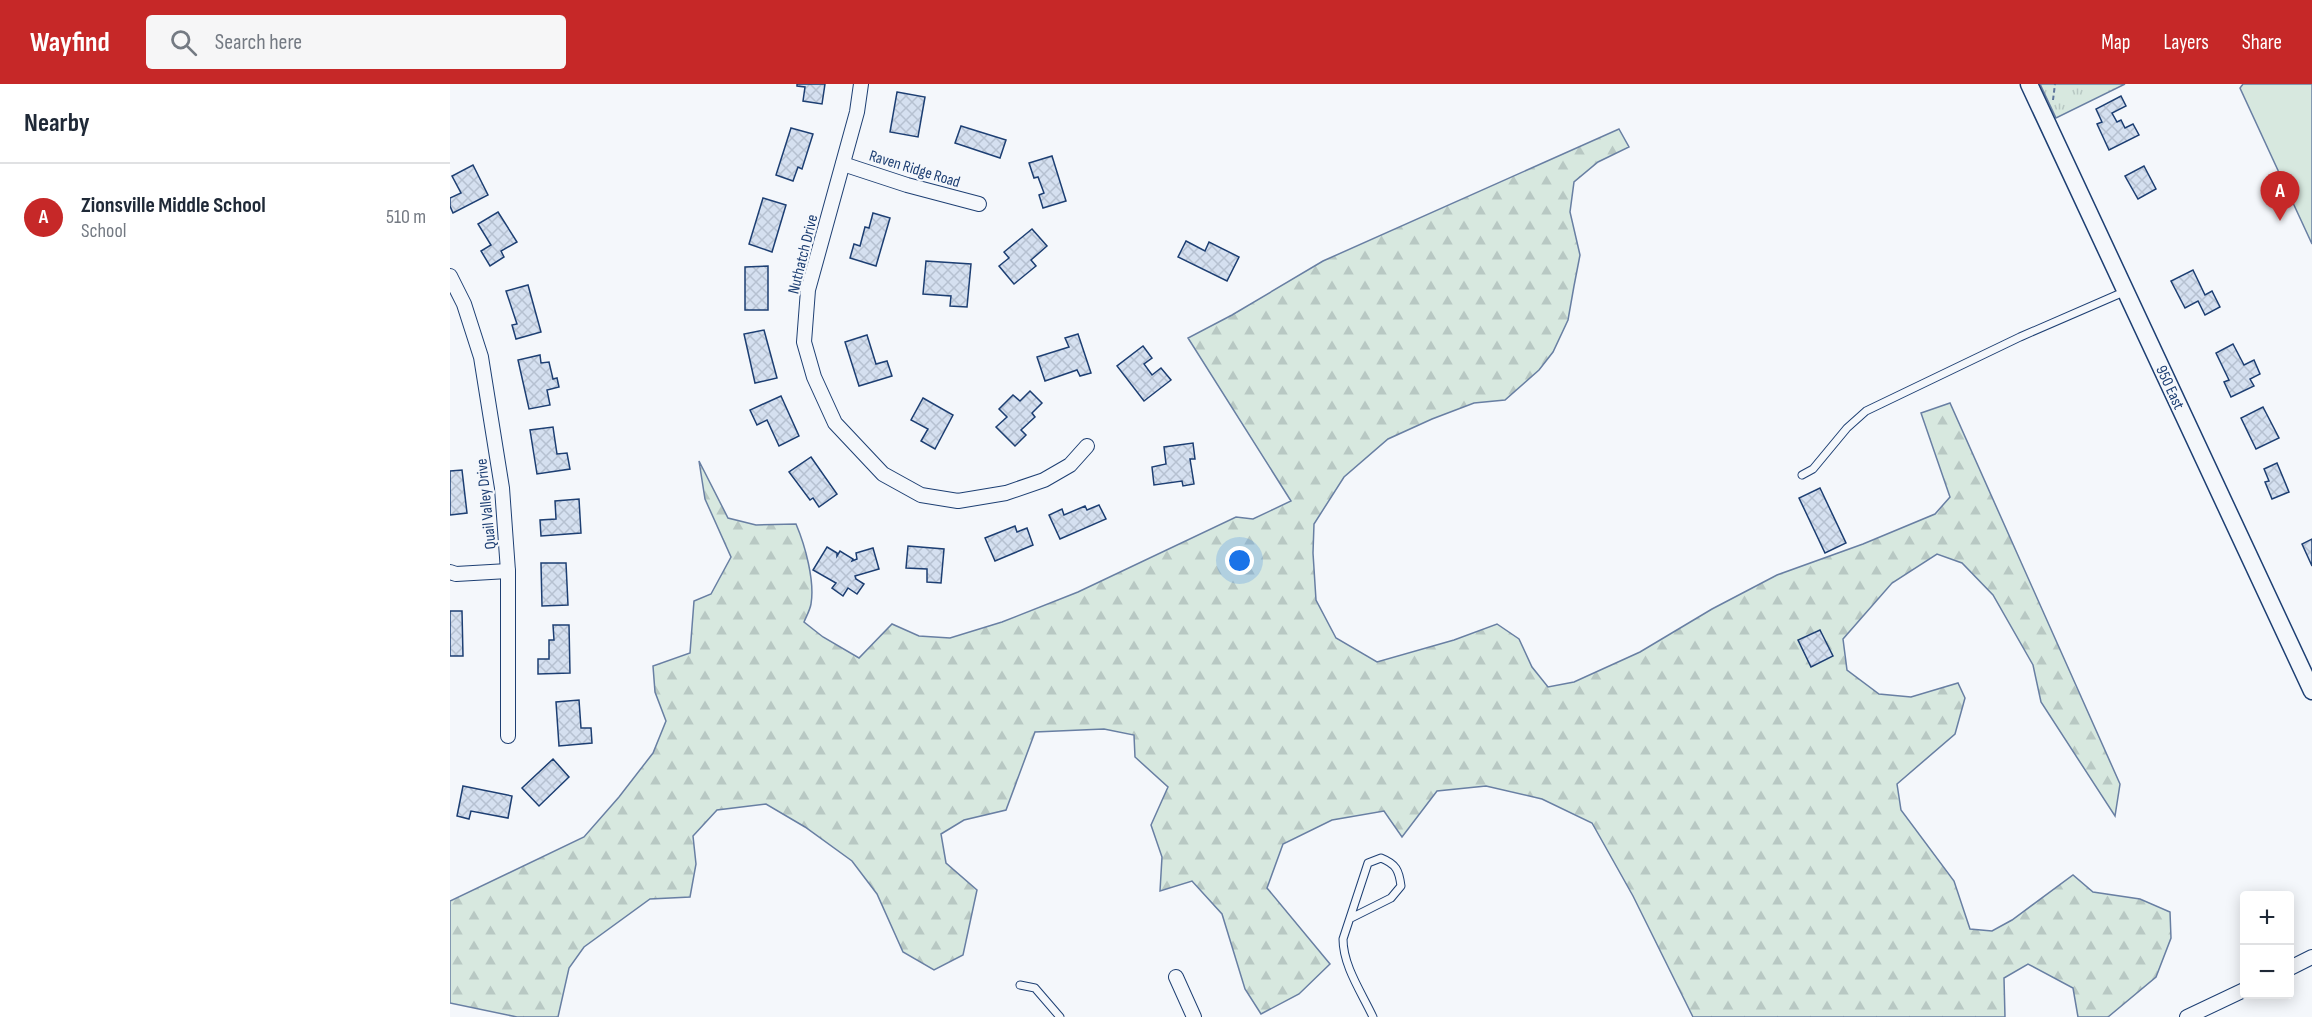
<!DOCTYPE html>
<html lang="en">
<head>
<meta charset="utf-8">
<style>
  :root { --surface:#fff; --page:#f6f6f7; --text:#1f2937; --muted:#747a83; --line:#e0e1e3; --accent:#c62828 }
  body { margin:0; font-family:"Sofia Sans Condensed",sans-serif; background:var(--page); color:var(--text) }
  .controls { position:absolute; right:18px; bottom:18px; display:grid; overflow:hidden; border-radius:6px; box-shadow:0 3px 15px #0003 }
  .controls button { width:54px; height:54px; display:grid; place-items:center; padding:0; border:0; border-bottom:2px solid var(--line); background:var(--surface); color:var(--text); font:30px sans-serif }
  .you { position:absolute; left:790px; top:477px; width:21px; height:21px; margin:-15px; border:4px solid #fff; border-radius:50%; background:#1a73e8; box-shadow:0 0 0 9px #1a73e833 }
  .badge { display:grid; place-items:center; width:39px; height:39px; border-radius:50%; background:var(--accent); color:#fff; font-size:20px; font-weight:700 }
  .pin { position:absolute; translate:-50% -50px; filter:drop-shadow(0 2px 3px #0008) }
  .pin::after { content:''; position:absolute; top:32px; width:21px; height:18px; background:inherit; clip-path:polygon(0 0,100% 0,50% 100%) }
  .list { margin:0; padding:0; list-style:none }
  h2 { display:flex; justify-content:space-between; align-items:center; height:78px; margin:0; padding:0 24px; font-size:26px }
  h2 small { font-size:20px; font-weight:400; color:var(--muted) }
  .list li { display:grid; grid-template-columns:39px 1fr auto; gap:18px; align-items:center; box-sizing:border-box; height:108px; padding:0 24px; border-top:2px solid var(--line) }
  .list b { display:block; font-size:22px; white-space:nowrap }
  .list p { margin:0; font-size:20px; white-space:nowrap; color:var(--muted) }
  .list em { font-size:20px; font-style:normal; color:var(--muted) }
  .icon { flex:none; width:33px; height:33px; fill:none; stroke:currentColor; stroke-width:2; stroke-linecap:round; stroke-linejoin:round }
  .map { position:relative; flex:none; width:1862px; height:933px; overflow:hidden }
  header { display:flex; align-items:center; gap:36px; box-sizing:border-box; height:84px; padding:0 30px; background:var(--accent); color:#fff }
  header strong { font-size:28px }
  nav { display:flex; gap:33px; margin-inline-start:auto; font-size:21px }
  .search { width:420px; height:54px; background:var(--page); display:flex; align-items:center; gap:15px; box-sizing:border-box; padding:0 21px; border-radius:6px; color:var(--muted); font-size:22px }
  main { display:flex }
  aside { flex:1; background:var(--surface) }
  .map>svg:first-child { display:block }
</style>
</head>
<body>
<header>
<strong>Wayfind</strong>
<div class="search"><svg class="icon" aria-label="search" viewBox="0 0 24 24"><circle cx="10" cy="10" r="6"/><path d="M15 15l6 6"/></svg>Search here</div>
<nav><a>Map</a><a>Layers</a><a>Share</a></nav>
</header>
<main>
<aside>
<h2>Nearby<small></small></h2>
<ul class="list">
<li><span class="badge">A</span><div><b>Zionsville Middle School</b><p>School</p></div><em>510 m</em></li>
</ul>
</aside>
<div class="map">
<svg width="1862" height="933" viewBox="0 0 1862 933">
  <defs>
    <pattern id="forest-firs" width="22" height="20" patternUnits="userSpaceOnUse" patternTransform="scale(1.5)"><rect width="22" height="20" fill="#d7e8df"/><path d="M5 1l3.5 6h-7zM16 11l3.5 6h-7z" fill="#b8c8c3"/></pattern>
    <pattern id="park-tufts" width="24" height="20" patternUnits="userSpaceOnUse" patternTransform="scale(1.5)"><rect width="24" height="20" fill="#d7e8df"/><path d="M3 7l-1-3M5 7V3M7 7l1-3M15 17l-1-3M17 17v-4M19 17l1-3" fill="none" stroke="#b8c8c3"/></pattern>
    <pattern id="building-cross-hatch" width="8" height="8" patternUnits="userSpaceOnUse" patternTransform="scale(1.5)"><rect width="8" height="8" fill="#d5e0f0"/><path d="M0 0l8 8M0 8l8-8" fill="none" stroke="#b6c1d1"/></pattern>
  </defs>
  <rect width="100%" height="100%" fill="#f4f7fb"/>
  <!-- grass -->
  <path fill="#d7e8df" stroke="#687fa3" stroke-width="1.5" d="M1793,0H1862V160L1790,4Z"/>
  <!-- forest -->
  <path fill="url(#forest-firs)" stroke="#687fa3" stroke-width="1.5" d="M1169,45L1179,63L1148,78L1124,98L1120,128L1130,171L1124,202L1118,236L1103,268L1089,286L1055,316L1024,319L982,335L938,355L894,393L864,440L863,469L866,516L886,554L927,578L1004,556L1047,540L1069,555L1082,583L1098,603L1124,598L1190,568L1262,525L1327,491L1413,460L1485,430L1500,413L1471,329L1500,319L1670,700L1665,732L1591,618L1583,581L1543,511L1512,479L1487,470L1442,499L1393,555L1397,586L1429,610L1461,613L1508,599L1515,614L1505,650L1447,700L1451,726L1504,797L1520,845L1542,847L1562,836L1623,791L1643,808L1690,815L1720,828L1721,854L1706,893L1658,933H1628L1623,904L1578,880L1554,894L1555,933H1243L1183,812L1142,739L1092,715L1036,702L987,707L952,753L934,727L882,736L833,760L817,804L880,880L849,910L811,930L795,905L772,830L742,797L710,807L712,773L701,741L718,703L685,673L684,651L654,645L585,648L556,726L514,736L491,750L496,779L527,806L513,871L484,886L453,868L427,810L402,777L355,743L316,720L267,726L243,752L246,780L240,813L200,815L134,863L119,884L108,933H67L0,919V817L134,753L169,713L203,669L216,637L205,608L203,582L240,569L244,517L261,510L281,473L255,415L249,377L278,434L306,441L346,440C355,461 365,497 361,520C360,526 356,533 354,538L373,553L409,574L442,540L469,552L500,554L552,538L628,508L786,433L803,435L841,417L738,254L782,231L873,177Z"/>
  <!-- park -->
  <path fill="url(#park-tufts)" stroke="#687fa3" stroke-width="1.5" d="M1590,0H1675L1606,34Z"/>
  <!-- building -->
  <g fill="url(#building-cross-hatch)" stroke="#1d3f73" stroke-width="1.5">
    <path d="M347,0H375L372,20L353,17L355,3L347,2Z"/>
    <path d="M447,8L475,13L468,53L440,48Z"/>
    <path d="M1671,12L1676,22L1662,29L1667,38L1671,36L1675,44L1683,40L1689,51L1659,66L1647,40L1652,38L1646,25Z"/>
    <path d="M511,42L556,56L550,74L505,59Z"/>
    <path d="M341,44L363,50L352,85L348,83L343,97L326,91Z"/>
    <path d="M602,72L616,117L593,124L589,111L594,109L588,93L584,94L579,79Z"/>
    <path d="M23,81L38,111L3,129L0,122V114L11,109L2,92Z"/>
    <path d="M1694,82L1706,105L1688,115L1675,92Z"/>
    <path d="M313,114L336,121L322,168L299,160Z"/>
    <path d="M48,128L67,158L51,167L54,173L40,182L31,167L41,161L28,140Z"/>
    <path d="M423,129L440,134L426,182L400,174L404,160L410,162L415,143L419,144Z"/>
    <path d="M582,145L597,162L581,176L586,182L564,200L549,182L559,174L554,168Z"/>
    <path d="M736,157L755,167L759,158L789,173L777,197L728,173Z"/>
    <path d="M476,177L521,180L517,223L500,222L501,212L473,210Z"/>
    <path d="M318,182V226H295V183Z"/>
    <path d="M1743,186L1755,211L1762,207L1770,223L1755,231L1748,217L1735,224L1721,197Z"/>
    <path d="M78,201L91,248L66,255L62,241L67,240L56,207Z"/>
    <path d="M314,246L327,294L305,299L294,250Z"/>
    <path d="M628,250L641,289L630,292L627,286L595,297L587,273L619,263L615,254Z"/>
    <path d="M417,251L426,280L437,277L442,292L409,302L395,258Z"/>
    <path d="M1783,260L1794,281L1804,276L1810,290L1800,295L1804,302L1781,313L1774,298L1779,296L1766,269Z"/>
    <path d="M693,262L702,274L694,280L702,291L711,284L721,296L694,317L667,282Z"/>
    <path d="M90,271L91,279L99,278L103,295L107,294L109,303L97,306L100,321L79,325L68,276Z"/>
    <path d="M580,307L592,319L582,329L585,333L571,346L576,351L565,362L546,343L557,333L549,325L563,311L570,317Z"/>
    <path d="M331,312L349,352L329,362L317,336L307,341L300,326Z"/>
    <path d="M473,314L503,331L485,365L471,357L478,345L461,336Z"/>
    <path d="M1813,323L1829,354L1806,365L1791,334Z"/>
    <path d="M103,343L107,370L117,369L120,385L87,390L80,346Z"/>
    <path d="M743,359L745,375H740L744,400L733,402L732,397L704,401L702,383L716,380L714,363Z"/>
    <path d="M361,373L387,410L369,423L363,414L360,416L339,388Z"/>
    <path d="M1827,379L1839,408L1822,415L1815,398L1819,397L1814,385Z"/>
    <path d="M12,386L17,429L0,431V387Z"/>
    <path d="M1370,404L1396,459L1375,469L1349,414Z"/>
    <path d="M129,415L131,449L91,452L90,436L106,435L105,417Z"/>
    <path d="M649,421L656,435L610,455L599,431L612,425L614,431L635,422L637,426Z"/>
    <path d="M565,442L567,448L577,444L583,461L545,477L535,454Z"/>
    <path d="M1862,455V482L1852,460Z"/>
    <path d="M458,462L494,465L491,499L477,498V485L456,484Z"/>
    <path d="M377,463L387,469V472L390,467L403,475L402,477L407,475L406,469L423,464L429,485L405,492L406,495L414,500L407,510L398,504L393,512L382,504L386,499L363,486Z"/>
    <path d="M91,479H116L118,521L92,522Z"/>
    <path d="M0,527H12L13,572H0Z"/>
    <path d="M103,541H119L120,589L88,590V575H99V556H104Z"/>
    <path d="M1370,546L1383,572L1361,583L1348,556Z"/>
    <path d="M129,616L131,644H141L142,659L109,662L106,618Z"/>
    <path d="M103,675L119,693L89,722L72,704Z"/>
    <path d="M13,702L62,712L58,734L21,727L19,735L7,732Z"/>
  </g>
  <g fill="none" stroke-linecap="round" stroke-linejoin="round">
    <!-- service casing -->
    <g stroke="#1d3f73" stroke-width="9">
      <g id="service">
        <path d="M1352,391L1363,385L1397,344L1416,327L1570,253L1676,207"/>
        <path d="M901,834L941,814L951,802C949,786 946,780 931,774L918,779L893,855C893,882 912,909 923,933"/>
        <path d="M570,901L585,904L610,933"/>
      </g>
    </g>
    <!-- minor casing -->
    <g stroke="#1d3f73" stroke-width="16">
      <g id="minor">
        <path d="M411,0L407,28L358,206L354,258L364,293L385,339L433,390L471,411L508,417L556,409L594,396L620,381L637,362"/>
        <path d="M393,80L457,101L529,120"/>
        <path d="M0,192L14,220L31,273L52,404L58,487V652"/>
        <path d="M0,488L6,490L58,487"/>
        <path d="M1840,884L1862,873"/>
        <path d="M726,893L744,933"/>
        <path d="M1737,933L1794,906"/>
      </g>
    </g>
    <!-- tertiary casing -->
    <g stroke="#1d3f73" stroke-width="19">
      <path id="tertiary" d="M1579,0L1862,607"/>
    </g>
    <!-- path -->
    <path stroke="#5e769c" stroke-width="2" stroke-dasharray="4.5 3" stroke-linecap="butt" d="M1603,16L1605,0"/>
    <!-- service -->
    <use href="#service" stroke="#f4f7fb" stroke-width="7"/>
    <!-- minor -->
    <use href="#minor" stroke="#f4f7fb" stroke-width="14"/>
    <!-- tertiary -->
    <use href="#tertiary" stroke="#f4f7fb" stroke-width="16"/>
  </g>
  <g text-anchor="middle" stroke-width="4.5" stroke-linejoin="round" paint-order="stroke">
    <!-- street labels -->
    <g font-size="16" fill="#1d3f73" stroke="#f4f7fb">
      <text transform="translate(465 84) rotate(17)" y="6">Raven Ridge Road</text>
      <text transform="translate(352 170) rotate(-76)" y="6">Nuthatch Drive</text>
      <text transform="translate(1721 303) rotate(65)" y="6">950 East</text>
      <text transform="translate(35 420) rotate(-96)" y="6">Quail Valley Drive</text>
    </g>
  </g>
</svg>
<div class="controls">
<button>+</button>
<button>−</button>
</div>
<div class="you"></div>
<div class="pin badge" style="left:1830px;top:137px">A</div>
</div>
</main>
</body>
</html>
